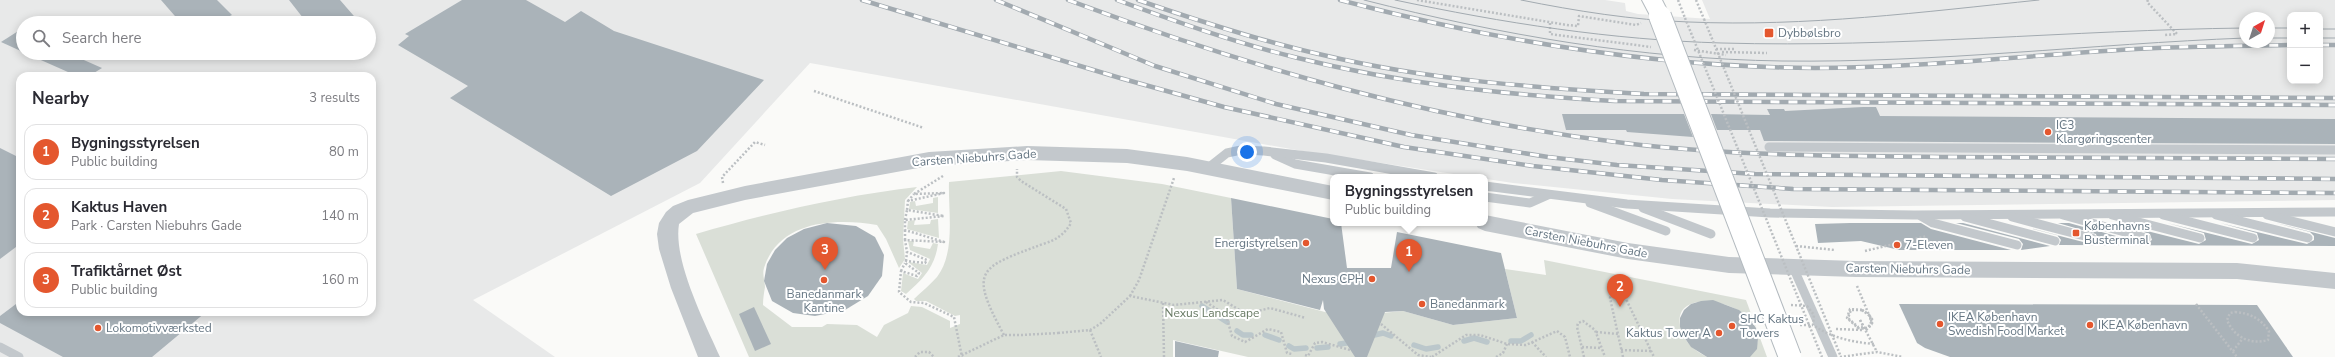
<!DOCTYPE html>
<html lang="en">
<head>
<meta charset="utf-8">
<style>
  :root { --surface:#fff; --page:#f7f7f7; --text:#2b2b33; --muted:#7c7c81; --line:#e1e1e2; --accent:#e4572e }
  body { margin:0; font-family:"Nunito Sans",sans-serif; background:var(--page); color:var(--text) }
  .controls { position:absolute; right:12px; top:12px; display:grid; overflow:hidden; border-radius:8px; box-shadow:0 2px 10px #0003 }
  .controls button { width:36px; height:36px; display:grid; place-items:center; padding:0; border:0; border-bottom:1px solid var(--line); background:var(--surface); color:var(--text); font:20px sans-serif }
  .compass { position:absolute; left:2239px; top:12px; width:36px; height:36px; border-radius:50%; background:var(--surface); box-shadow:0 2px 10px #0003; rotate:39deg }
  .you { position:absolute; left:1247px; top:152px; width:14px; height:14px; margin:-10px; border:3px solid #fff; border-radius:50%; background:#1a73e8; box-shadow:0 0 0 6px #1a73e833 }
  .badge { display:grid; place-items:center; width:26px; height:26px; border-radius:50%; background:var(--accent); color:#fff; font-size:13px; font-weight:700 }
  .pin { position:absolute; translate:-50% -33px; filter:drop-shadow(0 1px 2px #0008) }
  .pin::after { content:''; position:absolute; top:21px; width:14px; height:12px; background:inherit; clip-path:polygon(0 0,100% 0,50% 100%) }
  .popup { position:absolute; left:1330px; top:174px; width:158px; height:52px; box-sizing:border-box; display:grid; place-content:center; border-radius:8px; background:var(--surface); filter:drop-shadow(0 1px 3px #0005); font-size:13px; white-space:nowrap; color:var(--muted) }
  .popup b { font-size:15px; color:var(--text) }
  .popup::after { content:''; position:absolute; left:50%; top:100%; margin-left:-8px; border:8px solid transparent; border-top-color:var(--surface) }
  .list { margin:0; padding:0; list-style:none }
  h2 { display:flex; justify-content:space-between; align-items:center; height:52px; margin:0; padding:0 16px; font-size:17px }
  h2 small { font-size:13px; font-weight:400; color:var(--muted) }
  .list li { display:grid; grid-template-columns:26px 1fr auto; gap:12px; align-items:center; box-sizing:border-box; height:56px; margin:0 8px 8px; padding:0 8px; border:1px solid var(--line); border-radius:12px }
  .list b { display:block; font-size:15px; white-space:nowrap }
  .list p { margin:0; font-size:13px; white-space:nowrap; color:var(--muted) }
  .list em { font-size:13px; font-style:normal; color:var(--muted) }
  .icon { flex:none; width:22px; height:22px; fill:none; stroke:currentColor; stroke-width:2; stroke-linecap:round; stroke-linejoin:round }
  .map { position:relative; flex:none; width:2335px; height:357px; overflow:hidden }
  .search { position:absolute; background:var(--surface); box-shadow:0 2px 10px #0003; left:16px; top:16px; width:360px; height:44px; display:flex; align-items:center; gap:10px; box-sizing:border-box; padding:0 14px; border-radius:22px; color:var(--muted); font-size:15px }
  .panel { position:absolute; background:var(--surface); box-shadow:0 2px 10px #0003; left:16px; top:72px; width:360px; height:244px; border-radius:12px }
  .map>svg:first-child { display:block }
</style>
</head>
<body>
<div class="map">
<svg width="2335" height="357" viewBox="0 0 2335 357">
  <rect width="100%" height="100%" fill="#fafaf8"/>
  <!-- built -->
  <path fill="#e8e9e9" fill-rule="evenodd" d="M0,0H1605L1625,3L1626,11L1638,14L1710,19L1702,0H2335V200L1832,207L1672,199L1513,183L1302,151L810,63L700,183L473,300L555,357H0ZM2290,15H2320V81H2290ZM2245,18H2269V42H2245ZM23,23H369V53H23ZM20,76H372V312H20Z"/>
  <!-- green -->
  <g fill="#dadfd7">
    <path d="M1061,171L1162,184L1231,198L1237,289L1325,312L1350,316L1403,311L1453,325L1517,318L1505,269L1546,275L1544,260L1746,300L1767,357H1749C1793,309 1665,275 1681,329C1684,342 1695,351 1707,357H1248L1173,340V357H749L696,234C768,213 841,196 917,187L905,200L903,239L905,259L899,268L886,239L877,225C836,218 779,220 764,268C762,274 765,281 765,287C764,293 763,298 763,305L792,327H822L827,324L857,325L877,337L884,325L908,313L911,306L922,307L950,321V328L960,324V315L955,316L926,301H916L914,299C921,292 930,285 937,277C956,252 948,212 949,182Z"/>
    <path d="M938,197V213L909,209L910,202L915,201L916,206L933,203V198Z"/>
    <path d="M938,219L939,238L907,229L908,221L915,220L914,225L930,224L931,220Z"/>
    <path d="M908,241H914L913,246L930,249L933,243L938,244C935,267 923,279 906,294L901,291L903,273L918,279L922,273L908,262L927,265L930,259L910,250Z"/>
  </g>
  <g fill="none" stroke-linecap="round" stroke-linejoin="round">
    <!-- stream -->
    <g stroke="#bbc7cb" stroke-width="5.5">
      <path d="M1202,306L1227,322"/>
      <path d="M1237,331L1243,335H1251"/>
      <path d="M1265,335L1279,340"/>
      <path d="M1370,336L1383,333L1391,336"/>
      <path d="M1464,341L1474,338L1487,342"/>
      <path d="M1511,341H1521L1531,335"/>
      <path d="M1340,344L1353,342"/>
      <path d="M1414,345L1426,349L1438,347"/>
      <path d="M1289,346L1294,349L1306,348"/>
      <path d="M1317,348L1328,347"/>
    </g>
  </g>
  <!-- building -->
  <g fill="#aab3b9">
    <path d="M161,0H217L232,15L215,23H181Z"/>
    <path d="M289,0H340L360,23H307Z"/>
    <path d="M462,0H526L565,22L581,11L614,31L764,80L697,151L611,196L450,98L468,86L398,45L409,36L405,34Z"/>
    <path d="M23,28V52L1,42Z"/>
    <path d="M25,53H68L102,68L89,76H77Z"/>
    <path d="M1863,107H1876L1880,116L2335,119V144L1764,141L1760,130H1717L1711,114L1770,115L1767,109H1784L1785,111Z"/>
    <path d="M1562,114H1684L1693,137L1627,132L1626,130H1566Z"/>
    <path d="M0,148L20,158V244L0,259Z"/>
    <path d="M1231,198L1333,219V223H1341L1347,268H1391L1397,232L1501,253L1517,318L1453,325L1403,311L1385,312L1367,357H1355L1324,309L1323,300L1320,310L1237,289Z"/>
    <path d="M827,223L856,226L875,237L884,255L882,276L868,296L845,310L815,316L793,313L772,301L764,281L767,264L775,250L787,238L804,229Z"/>
    <path d="M1850,223H1921L1931,229L2011,250H1899L1861,241L1818,243L1815,224Z"/>
    <path d="M1956,223H1963L2050,246L2021,250L2023,244L2019,239Z"/>
    <path d="M2010,223L2091,244L2098,240L2096,234L2058,223H2069L2145,244L2152,240L2150,234L2115,223L2199,244L2206,240L2204,233L2167,223L2252,244L2259,240L2257,233L2220,223L2307,244L2314,240V236L2310,232L2276,223L2335,238V246L2059,245L2061,240L2057,235Z"/>
    <path d="M1713,300L1739,310L1749,318L1756,328L1758,339L1757,349L1750,357H1707L1691,347L1684,337L1680,327V318L1684,310L1691,304L1701,301Z"/>
    <path d="M20,301V312H206L152,357H63L0,323V316Z"/>
    <path d="M1899,304L2257,305L2293,357H1950L1925,348L1917,343Z"/>
    <path d="M754,307L771,344L755,351L739,314Z"/>
    <path d="M1175,341L1219,351L1218,357H1175Z"/>
  </g>
  <g fill="none" stroke-linecap="round" stroke-linejoin="round">
    <!-- secondary casing -->
    <g stroke="#b3babf" stroke-width="2">
      <path id="secondary" d="M1642,0H1662L1670,16L1667,21L1660,22L1653,21Z"/>
    </g>
    <!-- path -->
    <g stroke="#bbbfc2" stroke-width="2.5" stroke-dasharray="2 2" stroke-linecap="butt">
      <path d="M1417,0L1567,25L1578,26L1579,16L1636,25L1641,23"/>
      <path d="M1678,0L1685,18"/>
      <path d="M1696,0L1704,19"/>
      <path d="M2148,0L2147,2L2177,34L2165,35"/>
      <path d="M1550,23V34L1651,47"/>
      <path d="M1716,49H1734"/>
      <path d="M1694,50L1726,55"/>
      <path d="M1722,52L1767,53"/>
      <path d="M814,91L924,128"/>
      <path d="M943,176L914,194L944,193L908,201L907,210L944,216L905,220V230L944,242L905,240L907,252L927,260L925,263L906,261L905,263L919,273L917,276L901,271L899,292L911,302L924,303L954,317L962,357"/>
      <path d="M723,183L722,177L755,142L765,145"/>
      <path d="M908,201L914,194"/>
      <path d="M905,220L907,210"/>
      <path d="M905,230V240"/>
      <path d="M1796,246L1835,250"/>
      <path d="M1865,251L1927,236"/>
      <path d="M906,261L907,252"/>
      <path d="M901,271L905,263"/>
      <path d="M1857,286L1869,315"/>
      <path d="M1130,296L1139,280L1174,178"/>
      <path d="M1206,302L1226,315L1232,336L1245,342L1268,329L1281,332L1287,353L1292,354"/>
      <path d="M1163,303L1164,357"/>
      <path d="M2196,304L2237,357"/>
      <path d="M1862,310L1865,312"/>
      <path d="M1862,310L1865,312"/>
      <path d="M1862,310H1851L1848,318L1858,327L1867,328L1871,324L1870,316"/>
      <path d="M1862,310L1850,309L1847,318L1858,328L1867,329L1872,324"/>
      <path d="M1865,312L1869,315"/>
      <path d="M1865,312L1870,316"/>
      <path d="M2235,312C2250,313 2261,319 2269,331L2268,340C2250,345 2234,337 2227,320L2230,313Z"/>
      <path d="M1869,315L1872,319V324"/>
      <path d="M1870,316L1872,324"/>
      <path d="M1860,320L1865,329"/>
      <path d="M1381,324L1418,355L1431,357"/>
      <path d="M1836,329L1863,330"/>
      <path d="M1090,330L1101,357"/>
      <path d="M1866,330L1872,324"/>
      <path d="M1596,332L1618,334"/>
      <path d="M1058,333L1090,330L1100,324L1130,296L1174,305L1223,300L1246,314L1270,308L1306,318"/>
      <path d="M1004,335C968,269 979,268 1043,244C1056,240 1064,235 1071,223L1066,209L1021,181L1017,177V169"/>
      <path d="M1532,342L1546,357"/>
      <path d="M1582,347L1601,348"/>
      <path d="M1621,350L1651,351"/>
      <path d="M2233,351L2243,338"/>
      <path d="M1305,355L1308,356L1315,343L1322,342L1350,350"/>
      <path d="M915,357L920,352H929L934,357"/>
      <path d="M958,357L1004,335H1021"/>
      <path d="M1432,357L1466,335H1480L1507,344L1526,345L1557,331L1565,337L1570,357"/>
      <path d="M1496,357L1503,353L1507,344"/>
      <path d="M1584,357L1577,327L1578,323L1583,321L1595,330L1605,357"/>
      <path d="M1623,357L1610,298L1611,293L1616,292L1626,299L1654,357"/>
    </g>
    <!-- lane -->
    <g stroke="#c3c8cc" stroke-width="9">
      <path d="M1769,147L2335,150"/>
      <path d="M1275,155L1295,164L1370,177"/>
      <path d="M1208,168L1227,153L1241,150L1264,151L1326,158L1434,177"/>
      <path d="M1485,186L1627,204L1770,213L1914,215L2335,212"/>
      <path d="M1485,197L1530,203L1548,195"/>
      <path d="M1590,203L1666,231"/>
      <path d="M1643,208L1711,234"/>
      <path d="M2063,215L2146,238"/>
      <path d="M2112,215L2200,238"/>
      <path d="M2163,215L2253,238"/>
      <path d="M2216,215L2308,238"/>
      <path d="M2267,215L2335,232"/>
      <path d="M1921,216L1933,223L2017,245"/>
      <path d="M1965,217L2055,241"/>
      <path d="M2012,217L2092,238"/>
      <path d="M1793,267L1833,357"/>
      <path d="M0,347L19,357"/>
    </g>
    <!-- street -->
    <g fill="#c3c8cc" fill-rule="evenodd">
      <path d="M1027,146L1127,149L1187,157L1333,186V200L1187,171L1127,163L1027,160L929,166L745,200L693,213L679,224C673,261 705,323 720,357H698L671,288L659,249L657,234L659,223L666,212L673,206L688,200L745,186L929,152Z"/>
      <path d="M1485,215L1628,243L1729,257L1856,261L2237,263L2335,273V289L2237,279L1856,277L1729,273L1628,259L1485,231L1478,228L1475,223H1485Z"/>
    </g>
    <!-- secondary -->
    <use href="#secondary" fill="#fff" fill-rule="evenodd"/>
    <!-- tram -->
    <g stroke="#a2aab0" stroke-width="1">
      <path d="M1364,0C1501,35 1640,59 1782,61C1937,63 2091,44 2245,38"/>
      <path d="M1395,0C1503,23 1612,40 1722,43C1896,48 2071,30 2245,28"/>
      <path d="M1521,0C1576,11 1632,20 1689,22C1806,27 1923,12 2039,0"/>
      <path d="M2269,28H2290"/>
      <path d="M2320,29H2335"/>
      <path d="M2269,38H2290"/>
      <path d="M2320,38H2335"/>
    </g>
    <!-- rail casing -->
    <g stroke="#a2aab0" stroke-width="4.5">
      <g id="rail">
        <path d="M862,0L1120,78L1224,107L1404,147L1533,166L1662,180L1793,189L2335,193"/>
        <path d="M996,0L1155,66L1276,104L1411,135L1548,157L1617,165L1755,174L2335,179"/>
        <path d="M1068,0C1248,67 1432,120 1624,143C1731,156 1839,156 1947,157C2076,158 2206,158 2335,159"/>
        <path d="M1117,0C1177,22 1236,43 1298,58C1402,84 1508,95 1615,101L2335,105"/>
        <path d="M1138,0C1199,21 1260,41 1323,55C1428,80 1536,88 1644,94L2335,98"/>
        <path d="M1340,0C1495,41 1654,67 1815,68C1922,68 2029,55 2136,49C2187,46 2239,46 2290,45"/>
        <path d="M2320,45H2335"/>
      </g>
    </g>
    <!-- rail -->
    <use href="#rail" stroke="#fff" stroke-width="3" stroke-dasharray="9" stroke-linecap="butt"/>
    <!-- secondary-bridge casing -->
    <g stroke="#b3babf" stroke-width="24" stroke-linecap="butt">
      <path id="secondary-bridge" d="M1660,16L1790,357"/>
    </g>
    <!-- path-bridge -->
    <g stroke="#bbbfc2" stroke-width="2.5" stroke-dasharray="2 2" stroke-linecap="butt">
      <path d="M1685,18L1822,357"/>
      <path d="M1704,19L1841,357"/>
      <path d="M1791,305L1807,306L1814,315L1813,325C1832,338 1852,342 1874,344"/>
      <path d="M1860,320L1877,352"/>
      <path d="M1800,325H1813"/>
      <path d="M1021,335L1058,333"/>
      <path d="M1840,357L1877,352L1903,357"/>
    </g>
    <!-- secondary-bridge -->
    <use href="#secondary-bridge" stroke="#fff" stroke-width="22"/>
  </g>
  <!-- markers -->
  <g fill="#e4572e" stroke="#fff" stroke-width="1.5">
    <rect x="1764" y="28" width="10" height="10" rx="2"/>
    <circle cx="2048" cy="132" r="4"/>
    <rect x="2072" y="229" width="8" height="8" rx="2"/>
    <circle cx="1306" cy="243" r="4"/>
    <circle cx="1897" cy="245" r="4"/>
    <circle cx="1372" cy="279" r="4"/>
    <circle cx="824" cy="280" r="4"/>
    <circle cx="1422" cy="304" r="4"/>
    <circle cx="1940" cy="324" r="4"/>
    <circle cx="2090" cy="325" r="4"/>
    <circle cx="1732" cy="326" r="4"/>
    <circle cx="98" cy="328" r="4"/>
    <circle cx="1719" cy="333" r="4"/>
  </g>
  <g text-anchor="middle" stroke-width="4" stroke-linejoin="round" paint-order="stroke">
    <!-- poi labels -->
    <g font-size="12" fill="#657683" stroke="#fff" text-anchor="start">
      <text x="1778" y="37">Dybbølsbro</text>
      <text x="2056" y="129">IC3<tspan x="2056" dy="14">Klargøringscenter</tspan></text>
      <text x="2084" y="230">Københavns<tspan x="2084" dy="14">Busterminal</tspan></text>
      <text x="1298" y="247" text-anchor="end">Energistyrelsen</text>
      <text x="1905" y="249">7-Eleven</text>
      <text x="1364" y="283" text-anchor="end">Nexus CPH</text>
      <text x="824" y="298" text-anchor="middle">Banedanmark<tspan x="824" dy="14">Kantine</tspan></text>
      <text x="1430" y="308">Banedanmark</text>
      <text x="1948" y="321">IKEA København<tspan x="1948" dy="14">Swedish Food Market</tspan></text>
      <text x="1740" y="323">SHC Kaktus<tspan x="1740" dy="14">Towers</tspan></text>
      <text x="2098" y="329">IKEA København</text>
      <text x="106" y="332">Lokomotivværksted</text>
      <text x="1711" y="337" text-anchor="end">Kaktus Tower A</text>
    </g>
    <!-- street labels -->
    <g font-size="12" fill="#657683" stroke="#fff">
      <text transform="translate(974 158) rotate(-4)" y="4">Carsten Niebuhrs Gade</text>
      <text transform="translate(1586 242) rotate(11)" y="4">Carsten Niebuhrs Gade</text>
      <text transform="translate(1908 269) rotate(1)" y="4">Carsten Niebuhrs Gade</text>
    </g>
    <!-- park labels -->
    <g font-size="12" fill="#687a64" stroke="#fff">
      <text x="1212" y="317">Nexus Landscape</text>
    </g>
  </g>
</svg>
<div class="controls">
<button>+</button>
<button>−</button>
</div>
<svg class="compass" viewBox="-18 -18 36 36"><path d="M0-13l5 13h-10z" fill="#e53935"/><path d="M0 13l5-13h-10z" fill="#7c7c81"/></svg>
<div class="you"></div>
<div class="pin badge" style="left:1409px;top:272px">1</div>
<div class="popup"><b>Bygningsstyrelsen</b>Public building</div>
<div class="pin badge" style="left:1620px;top:307px">2</div>
<div class="pin badge" style="left:825px;top:270px">3</div>
<div class="search"><svg class="icon" aria-label="search" viewBox="0 0 24 24"><circle cx="10" cy="10" r="6"/><path d="M15 15l6 6"/></svg>Search here</div>
<section class="panel">
<h2>Nearby<small>3 results</small></h2>
<ul class="list">
<li><span class="badge">1</span><div><b>Bygningsstyrelsen</b><p>Public building</p></div><em>80 m</em></li>
<li><span class="badge">2</span><div><b>Kaktus Haven</b><p>Park · Carsten Niebuhrs Gade</p></div><em>140 m</em></li>
<li><span class="badge">3</span><div><b>Trafiktårnet Øst</b><p>Public building</p></div><em>160 m</em></li>
</ul>
</section>
</div>
</body>
</html>
